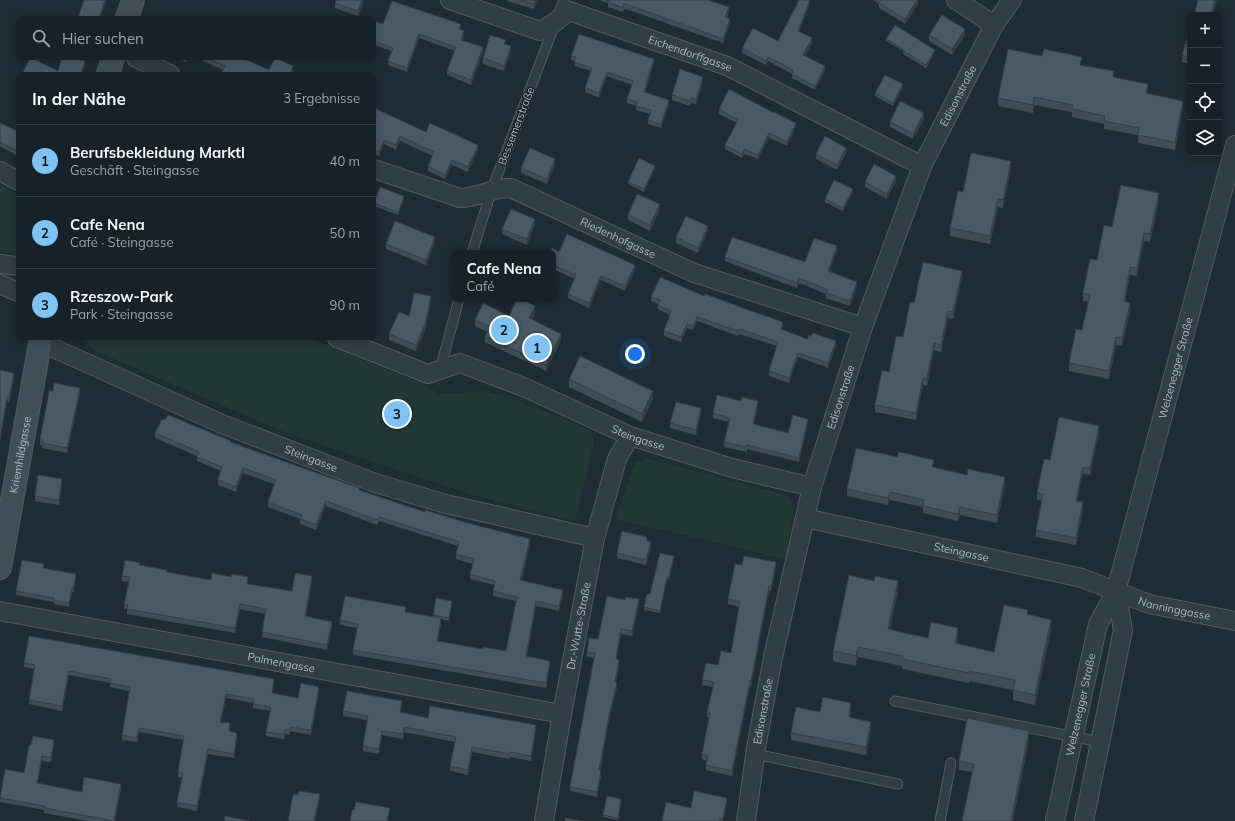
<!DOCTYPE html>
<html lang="de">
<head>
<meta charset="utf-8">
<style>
  :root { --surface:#172128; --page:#202930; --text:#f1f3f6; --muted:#9ea3a8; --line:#363e45; --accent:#7fc3f5 }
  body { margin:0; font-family:Mulish,sans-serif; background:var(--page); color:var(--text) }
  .controls { position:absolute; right:12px; top:12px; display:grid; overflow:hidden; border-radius:6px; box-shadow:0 2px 10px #0003 }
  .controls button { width:36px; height:36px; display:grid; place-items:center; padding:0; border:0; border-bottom:1px solid var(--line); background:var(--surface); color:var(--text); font:20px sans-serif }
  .you { position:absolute; left:635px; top:354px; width:14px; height:14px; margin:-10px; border:3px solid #fff; border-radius:50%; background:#1a73e8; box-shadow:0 0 0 6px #1a73e833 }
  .badge { display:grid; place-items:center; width:26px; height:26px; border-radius:50%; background:var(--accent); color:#111; font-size:13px; font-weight:700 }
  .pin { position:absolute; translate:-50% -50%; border:2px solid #fff; box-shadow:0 1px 4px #0006 }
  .popup { position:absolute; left:452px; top:250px; width:104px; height:52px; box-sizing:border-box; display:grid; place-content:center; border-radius:6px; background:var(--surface); filter:drop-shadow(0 1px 3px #0005); font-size:13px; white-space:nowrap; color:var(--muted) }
  .popup b { font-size:15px; color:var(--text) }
  .popup::after { content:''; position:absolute; left:50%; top:100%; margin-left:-8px; border:8px solid transparent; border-top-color:var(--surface) }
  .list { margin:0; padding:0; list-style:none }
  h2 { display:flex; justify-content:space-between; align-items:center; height:52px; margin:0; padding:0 16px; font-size:17px }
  h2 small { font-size:13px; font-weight:400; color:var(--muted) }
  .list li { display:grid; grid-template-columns:26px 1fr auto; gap:12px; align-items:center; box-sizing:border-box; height:72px; padding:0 16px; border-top:1px solid var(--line) }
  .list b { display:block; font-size:15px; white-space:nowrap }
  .list p { margin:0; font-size:13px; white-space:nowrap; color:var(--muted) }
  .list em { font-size:13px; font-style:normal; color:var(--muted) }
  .icon { flex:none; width:22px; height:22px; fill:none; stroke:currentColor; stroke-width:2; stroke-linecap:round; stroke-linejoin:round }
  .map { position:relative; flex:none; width:1235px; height:821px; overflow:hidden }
  .search { position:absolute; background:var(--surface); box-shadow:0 2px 10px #0003; left:16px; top:16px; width:360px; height:44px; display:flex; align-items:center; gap:10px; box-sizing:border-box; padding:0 14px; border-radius:6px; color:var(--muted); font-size:15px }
  .panel { position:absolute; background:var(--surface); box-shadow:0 2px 10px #0003; left:16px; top:72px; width:360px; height:268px; border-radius:6px }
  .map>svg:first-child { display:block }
</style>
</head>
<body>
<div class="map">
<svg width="1235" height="821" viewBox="0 0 1235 821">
  <rect width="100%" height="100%" fill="#1f2c35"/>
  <!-- green -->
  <g fill="#223835">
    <path d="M0,184L18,194L17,254L0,252Z"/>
    <path d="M83,338H309L425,385L439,394L484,391L511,398L591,430L594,442L575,521L473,495L282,431L93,350Z"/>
    <path d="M646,458L787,495L794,507L786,559L615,519L635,463Z"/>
  </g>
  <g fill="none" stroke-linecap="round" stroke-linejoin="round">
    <!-- lane casing -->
    <g stroke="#505c64" stroke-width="11">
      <g id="lane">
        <path d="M472,253L491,192L564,0"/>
        <path d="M440,370L459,299"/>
        <path d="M895,701L1100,742"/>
        <path d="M755,754L898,784"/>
        <path d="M940,821L951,763"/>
      </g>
    </g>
    <!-- street casing -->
    <g stroke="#505c64" stroke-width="20">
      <g id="street">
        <path id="s1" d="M450,0L540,31L555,22L569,11L727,66L922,166"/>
        <path d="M956,0L994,25"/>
        <path d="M136,58L170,74"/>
        <path id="s2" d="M374,169L460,198C478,198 494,187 511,188L694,273L863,327"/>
        <path d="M0,171L18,181"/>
        <path d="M0,264L18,266"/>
        <path d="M0,284L18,292"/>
        <path id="s3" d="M337,338L428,374L460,363L526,388L630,436L732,468L812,487"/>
        <path id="s4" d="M40,342L222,424L375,483L446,504L595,538"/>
        <path id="s5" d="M805,518L1082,578L1149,604L1235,621"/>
        <path id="s6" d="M0,611L562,714"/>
        <path id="s7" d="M544,821L562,714L595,538L617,459L630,436"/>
        <path id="s8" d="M746,821L756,748L773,657L812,487L863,327L922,166L994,25L1012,0"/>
        <path id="s9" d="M1055,821L1098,624L1116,591L1235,145"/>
        <path d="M1084,821L1123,630L1116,591"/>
      </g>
    </g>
    <!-- secondary casing -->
    <g stroke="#505c64" stroke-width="24">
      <g id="secondary">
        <path d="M127,18L133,0"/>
        <path d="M108,74L113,58"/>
        <path id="s10" d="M0,568L41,338"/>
      </g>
    </g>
    <!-- lane -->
    <use href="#lane" stroke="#323e45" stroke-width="9"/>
    <!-- street -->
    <use href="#street" stroke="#323e45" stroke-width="18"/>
    <!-- secondary -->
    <use href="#secondary" stroke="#414e58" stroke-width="22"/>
  </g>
  <!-- wall -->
  <g fill="#404d56">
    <path d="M364,0L358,16L335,8V3Z"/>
    <path d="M507,0H537L534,9L507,1Z"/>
    <path d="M601,0H708L729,11L727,18L730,23L723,43L626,9H624L623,12L608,7V3L601,1Z"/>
    <path d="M810,0V3L799,32L812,43L805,56L825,70L815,90L792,78V74L768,61L766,65L742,53V48L778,41Z"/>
    <path d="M873,0H918V4L905,24L879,8V4Z"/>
    <path d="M374,21L383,24L461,29L460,30L464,35L462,41L483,51L471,85L447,75V71L455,51L419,38L407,72L388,65V61L392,51L374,45Z"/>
    <path d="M1190,28V64L1182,62V55Z"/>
    <path d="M929,35H965L952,55L929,41Z"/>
    <path d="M886,39L935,52L926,68L903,54V51L886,41Z"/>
    <path d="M506,45L511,52L504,71L483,64V58Z"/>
    <path d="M571,56L654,63L645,92L669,104L661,128L648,124V120L650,114L636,110V106L627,103V99L632,85L607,76L599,98L585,92V88L591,71L574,66L575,61L571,60Z"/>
    <path d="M177,58H187L186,62Z"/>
    <path d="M197,58H242L269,70L293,71L292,74H221L223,70Z"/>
    <path d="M1082,65L1114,77L1148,91L1147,94L1183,108L1175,150L1138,143V135L1104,129V124L1072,117V112L1034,105L1033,113L998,106V98Z"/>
    <path d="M703,82L696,104L691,103L690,106L672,100V95Z"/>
    <path d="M903,87L893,106L875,96V93Z"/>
    <path d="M374,108L426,132L478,149L468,172L452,165L445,179L428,171V166L433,156L400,141L396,150L384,144L379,156L374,154Z"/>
    <path d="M719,109L796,127L787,146L769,138L758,159L744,154L742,158L725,149V145L737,123L719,114Z"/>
    <path d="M924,119L913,139L890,127V122Z"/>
    <path d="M0,123L17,131L18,129V156L0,146Z"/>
    <path d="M846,153L837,170L816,159V154Z"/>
    <path d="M555,164L547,184L521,173V168Z"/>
    <path d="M655,168L644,192L628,184V182Z"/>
    <path d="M1011,169L1003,208L998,207L990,244L950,236V228L963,192Z"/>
    <path d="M896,181L887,199L865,187V182Z"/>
    <path d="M853,192L843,211L825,202V199Z"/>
    <path d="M404,199L398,215L374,206V202Z"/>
    <path d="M1159,201L1150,242L1144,241L1137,276L1130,275L1125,302L1130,311L1122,346L1116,345L1109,379L1069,371V363L1082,330L1088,302L1083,301V293L1112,227Z"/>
    <path d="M660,209L650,231L628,220V215Z"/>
    <path d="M535,224L527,245L502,234V229Z"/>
    <path d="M708,231L698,253L676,243V237Z"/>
    <path d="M435,242L426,265L386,249V244Z"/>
    <path d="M837,251L829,272L857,286L850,306L826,298V294L799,283L797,288L725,261V257L805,262Z"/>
    <path d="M559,252L635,270L625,291L601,280L589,308L568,298V294L575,279L553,269V253Z"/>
    <path d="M962,278L953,319L948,318L941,352L934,350L927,386L923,385L916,420L875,412V405L889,372L914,303Z"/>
    <path d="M704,296L738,307L783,326L782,330L807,339L836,345L828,368L798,357L789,383L769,376V371L777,346L739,334L738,336L697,321L693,330L687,328L681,342L664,336V331L670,315L658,309V304L651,301V297Z"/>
    <path d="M431,301L425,330L416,351L389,340V334L409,316Z"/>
    <path d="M535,313L532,319L561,340L546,371L485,342V336L487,332L475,326V320Z"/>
    <path d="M0,370L14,378L9,402L7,401L0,442Z"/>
    <path d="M569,379L653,399L642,422L569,387Z"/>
    <path d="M53,391L80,393L67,453L42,448V445H40V440Z"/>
    <path d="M758,406L754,424L788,433L808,423L799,462L747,449V452L724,447V442L729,422L713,418V413Z"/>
    <path d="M701,414L696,435L670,428V423Z"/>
    <path d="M165,420L231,442L359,490L425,512L530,544L522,580L563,594L559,611L536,606L527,656L550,665L546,688L353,655V650L357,628L340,625V620L406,612L433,617V615L452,604L449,621L441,619V623L438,641L483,649L506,651L516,601L493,596V591L494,585L470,579V574L473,564L456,559V554L458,546L379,521L377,525L326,506L316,530L300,524V519L268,507V502L274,484L243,473L236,492L218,485V480L221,471L197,461V456L155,438V433Z"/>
    <path d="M1099,433L1090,475L1083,474L1077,501L1083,509L1076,545L1036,537V530L1042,501L1037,500V493L1050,460Z"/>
    <path d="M934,467L1005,485L997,523L960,515L958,521L923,513V507L890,500L888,505L847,496V489Z"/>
    <path d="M62,484L59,505L35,501V496Z"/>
    <path d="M647,541L651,547L646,565L617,558V553Z"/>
    <path d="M674,559L669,580L667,579L660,613L644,610V607L650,594Z"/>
    <path d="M140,565L167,572L211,580L248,582V584L292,591L312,581L306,617L332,627L327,650L262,637V632L265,614L240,609L235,633L127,614V609H124V604L129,582L122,581V576Z"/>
    <path d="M742,565L776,567L771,591H769L751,686H750L732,776L706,770V765L707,761L702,759V754L709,718L707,717V713L713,687L702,685V680L731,653L739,607L728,604V599Z"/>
    <path d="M44,568L76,578L73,593L72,592L69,607L54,604V602L16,595V591Z"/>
    <path d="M898,591L890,629L928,638H958L957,644L994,652L1028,615L1051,630L1035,705L1013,700V690L969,681V683L902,669V666L858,657L856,666L833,661V651Z"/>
    <path d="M639,604L632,636L621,634L616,659L619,664L616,682L617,687L610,715L600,771L601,776L597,797L570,791V787L594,658L587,657V652L598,639Z"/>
    <path d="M24,663L274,684L273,693L298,698L319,692L311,735L290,731V735L285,734L284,739L266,736V732L270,711L253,708V703L226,698L221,722L230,728V731L237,737L234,758L208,754L197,811L177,807V802L182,778L178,777V772L184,740L139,732L137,742L122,740V735L130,691L110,687V683L69,675L62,711L29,704V700L34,669L24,667Z"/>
    <path d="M402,706L401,712L428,718L536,730L531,761L510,757L509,759L472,752L468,775L450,771V766L455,742L404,732L403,739L382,735L379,754L363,751V746L367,720L343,716V711Z"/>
    <path d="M851,710L850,718L871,730L866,755L791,740V733L820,712Z"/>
    <path d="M1029,740L1013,821H962L972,772L959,770V761Z"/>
    <path d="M54,744L51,762L42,761L37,783L82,792L121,788L115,821H88L44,813V810L0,802V796L24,773L31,745Z"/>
    <path d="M621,802L618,820L603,817V815Z"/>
    <path d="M727,802L723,821H662L691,808Z"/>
  </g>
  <!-- shaded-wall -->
  <g fill="#343e46">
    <path d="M105,0H107L100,18H99Z"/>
    <path d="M362,0H364L358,16V11Z"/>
    <path d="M535,0H537L534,9V4Z"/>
    <path d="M810,0V3L798,36V31Z"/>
    <path d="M917,0H918V4L905,24V19Z"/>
    <path d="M1215,0H1217L1213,15H1211Z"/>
    <path d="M729,7V11L725,22V17Z"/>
    <path d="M730,19V23L723,43V39Z"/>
    <path d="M965,29V35L952,55V49Z"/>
    <path d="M464,31V35L461,44V40Z"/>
    <path d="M419,34V38L407,72V68Z"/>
    <path d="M812,38V43L803,59V55Z"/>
    <path d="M511,46V52L504,71V66Z"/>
    <path d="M483,47V51L471,85V80Z"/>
    <path d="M935,50V52L926,68V65Z"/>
    <path d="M768,57V61L766,65V61Z"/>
    <path d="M654,59V63L644,96V92Z"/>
    <path d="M85,61V65L82,74H81Z"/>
    <path d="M293,66V71L292,74H290Z"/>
    <path d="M825,66V70L815,90V86Z"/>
    <path d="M607,72V76L599,98V93Z"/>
    <path d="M703,77V82L696,104V99Z"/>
    <path d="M903,84V87L893,106V103Z"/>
    <path d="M1148,84V91L1146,101V93Z"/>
    <path d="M1034,97V105L1033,113V105Z"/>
    <path d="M669,100V104L661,128V124Z"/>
    <path d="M1183,101V108L1175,150V142Z"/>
    <path d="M924,113V119L913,139V134Z"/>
    <path d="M796,123V127L787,146V142Z"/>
    <path d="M769,133V138L758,159V155Z"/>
    <path d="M400,136V141L396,150V145Z"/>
    <path d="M384,140V144L379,156V152Z"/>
    <path d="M478,145V149L468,172V167Z"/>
    <path d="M846,148V153L837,170V165Z"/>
    <path d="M744,149V154L742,158V154Z"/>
    <path d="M555,159V164L547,184V179Z"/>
    <path d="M452,160V165L445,179V175Z"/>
    <path d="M1011,161V169L1003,208V200Z"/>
    <path d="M655,166V168L644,192V189Z"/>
    <path d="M896,176V181L887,199V194Z"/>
    <path d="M853,189V192L843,211V208Z"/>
    <path d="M1159,193V201L1150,242V234Z"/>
    <path d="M404,196V199L398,215V213Z"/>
    <path d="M998,199V207L990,244V236Z"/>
    <path d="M660,204V209L650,231V225Z"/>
    <path d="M535,219V224L527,245V239Z"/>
    <path d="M708,226V231L698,253V248Z"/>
    <path d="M1144,233V241L1137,276V268Z"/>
    <path d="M435,237V242L426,265V260Z"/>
    <path d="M837,246V251L828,276V271Z"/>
    <path d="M635,265V270L625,291V286Z"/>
    <path d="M1130,267V275L1124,309V301Z"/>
    <path d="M962,271V278L953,319V312Z"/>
    <path d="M601,276V280L589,308V303Z"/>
    <path d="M799,278V283L797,288V283Z"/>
    <path d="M857,282V286L850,306V301Z"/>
    <path d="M431,296V301L425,330L416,351V345Z"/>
    <path d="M1130,303V311L1122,346V338Z"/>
    <path d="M535,306V313L529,325V318Z"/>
    <path d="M948,311V318L941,352V345Z"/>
    <path d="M697,317V321L693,330V326Z"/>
    <path d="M783,322V326L781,334V329Z"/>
    <path d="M687,324V328L681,342V337Z"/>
    <path d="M561,334V340L546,371V365Z"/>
    <path d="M1116,337V345L1109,379V371Z"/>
    <path d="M836,341V345L828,368V363Z"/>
    <path d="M934,343V350L927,386V379Z"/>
    <path d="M798,353V357L789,383V378Z"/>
    <path d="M14,373V378L9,402V397Z"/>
    <path d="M923,378V385L916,420V413Z"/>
    <path d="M80,388V393L67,453V448Z"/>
    <path d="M653,391V399L642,422V414Z"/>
    <path d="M7,397V401L0,442V438Z"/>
    <path d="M758,401V406L753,428V424Z"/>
    <path d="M701,408V414L696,435V430Z"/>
    <path d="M808,419V423L799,462V458Z"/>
    <path d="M1099,426V433L1090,475V468Z"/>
    <path d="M1083,467V474L1076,508V501Z"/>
    <path d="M243,468V473L236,492V487Z"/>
    <path d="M1005,477V485L997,523V515Z"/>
    <path d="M62,479V484L59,505V500Z"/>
    <path d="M890,492V500L888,505V498Z"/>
    <path d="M326,501V506L316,530V525Z"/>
    <path d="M1083,502V509L1076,545V538Z"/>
    <path d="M960,507V515L958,521V514Z"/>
    <path d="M530,539V544L520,585V580Z"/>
    <path d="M651,542V547L646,565V560Z"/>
    <path d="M674,556V559L669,580V577Z"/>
    <path d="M776,562V567L771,591V587Z"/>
    <path d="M76,574V578L73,593V589Z"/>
    <path d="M312,576V581L305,621V616Z"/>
    <path d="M667,577V579L660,613V611Z"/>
    <path d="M898,581V591L888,639V629Z"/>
    <path d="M769,586V591L751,686V681Z"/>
    <path d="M72,588V592L69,607V603Z"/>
    <path d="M563,590V594L559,611V606Z"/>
    <path d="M639,599V604L632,636V631Z"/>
    <path d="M536,601V606L526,661V656Z"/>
    <path d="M240,604V609L235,633V628Z"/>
    <path d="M441,618V623L437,646V641Z"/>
    <path d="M1051,620V630L1035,705V695Z"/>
    <path d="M332,622V627L327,650V645Z"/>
    <path d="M958,628V638L955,653V643Z"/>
    <path d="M621,629V634L616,664V659Z"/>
    <path d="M858,647V657L856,666V656Z"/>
    <path d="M619,660V664L615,687V682Z"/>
    <path d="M550,661V665L546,688V683Z"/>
    <path d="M69,671V675L62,711V706Z"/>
    <path d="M274,679V684L272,698V693Z"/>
    <path d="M750,681V686L732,776V771Z"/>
    <path d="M617,683V687L610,715L599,775V770L610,711Z"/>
    <path d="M319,687V692L311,735V730Z"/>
    <path d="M226,694V698L220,726V722Z"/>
    <path d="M851,703V710L849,725V717Z"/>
    <path d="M871,722V730L866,755V747Z"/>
    <path d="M536,725V730L531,761V756Z"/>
    <path d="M382,731V735L379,754V749Z"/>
    <path d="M1029,731V740L1013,821H1011Z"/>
    <path d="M237,733V737L234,758V754Z"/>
    <path d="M54,740V744L51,762V758Z"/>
    <path d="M472,747V752L468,775V770Z"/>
    <path d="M208,749V754L197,811V806Z"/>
    <path d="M42,756V761L37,787V783Z"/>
    <path d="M601,771V776L597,797V792Z"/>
    <path d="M121,784V788L115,821H114Z"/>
    <path d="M320,794V799L315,821H314Z"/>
    <path d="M727,798V802L723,821V818Z"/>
    <path d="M390,808V813L388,821H387Z"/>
  </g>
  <!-- building -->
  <g fill="#4a5964" stroke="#343e46">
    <path d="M84,0H105L99,18H78Z"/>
    <path d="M336,0H362L358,11L335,3Z"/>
    <path d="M520,0H535L534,4Z"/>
    <path d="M609,0H708L729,7L725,17L730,19L723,39L626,4H624L623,8L608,2Z"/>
    <path d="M799,0H810L798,31L812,38L803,55L825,66L815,86L792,74L793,70L768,57L766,61L742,48L753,28L778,41Z"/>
    <path d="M881,0H917L905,19L879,3Z"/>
    <path d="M1198,0H1215L1211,15H1194Z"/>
    <path d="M392,1L461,24L459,29L464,31L461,40L483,47L471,80L447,71L456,47L419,34L407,68L388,61L393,48L374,41V21L383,24Z"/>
    <path d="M942,15L965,29L952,49L929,35Z"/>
    <path d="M895,25L935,50L926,65L903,51L904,50L886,39Z"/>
    <path d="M1190,28V58L1182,55Z"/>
    <path d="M579,34L654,59L644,92L669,100L661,124L648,120L651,110L636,106L637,102L627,99L633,81L607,72L599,93L585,88L592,68L574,62L576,57L571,56Z"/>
    <path d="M490,35L506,40L504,44L511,46L504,66L483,58Z"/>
    <path d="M1008,49L1042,56L1044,49L1082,57L1080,65L1114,71L1113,77L1148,84L1146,93L1183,101L1175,142L1138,135L1139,128L1104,121L1105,116L1072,109L1073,105L1034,97L1033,105L998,98Z"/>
    <path d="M30,58H32L58,71L62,58H75L85,61L81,74H22Z"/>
    <path d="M207,58H242L269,70L275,58H276L293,66L290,74H223L221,73L225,66Z"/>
    <path d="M680,69L703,77L696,99L691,98L690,101L672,95Z"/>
    <path d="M885,75L903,84L893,103L875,93Z"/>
    <path d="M729,89L774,113V112L796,123L787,142L769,133L758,155L744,149L742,154L725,145L738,120L719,109Z"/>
    <path d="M900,101L924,113L913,134L890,122Z"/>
    <path d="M374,108L426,132L430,123L478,145L468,167L452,160L445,175L428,166L434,152L400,136L396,145L384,140L379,152L374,150Z"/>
    <path d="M0,123L17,131L18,129V151L0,142Z"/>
    <path d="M825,136L846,148L837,165L816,154Z"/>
    <path d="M530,148L555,159L547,179L521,168Z"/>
    <path d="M971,153L1011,161L1003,200L998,199L990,236L950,228L958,191L963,192Z"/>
    <path d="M639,158L655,166L644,189L628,182Z"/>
    <path d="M874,164L896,176L887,194L865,182Z"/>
    <path d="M834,180L853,189L843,208L825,199Z"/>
    <path d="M1121,185L1159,193L1150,234L1144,233L1137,268L1130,267L1124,301L1130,303L1122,338L1116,337L1109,371L1069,363L1076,329L1082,330L1090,295L1083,293L1090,259L1097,260L1104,225L1112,227Z"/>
    <path d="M380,187L404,196L398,213L374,203Z"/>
    <path d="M637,194L660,204L650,225L628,215Z"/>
    <path d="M511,209L535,219L527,239L502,229Z"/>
    <path d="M686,216L708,226L698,248L676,237Z"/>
    <path d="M395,221L435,237L426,260L386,244Z"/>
    <path d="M567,234L635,265L625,286L601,276L589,303L568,294L576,275L553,265V253H550L552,248L559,252Z"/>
    <path d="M732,237L805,262L814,238L837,246L828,271L857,282L850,301L826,293L828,290L799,278L797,283L725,257Z"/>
    <path d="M923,262L962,271L953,312L948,311L941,345L934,343L927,379L923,378L916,413L875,405L882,370L889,372L896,336L903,337L910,302L914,303Z"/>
    <path d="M660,277L704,296L705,294L738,306H737L783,322L781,329L807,339L809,335L811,336L813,333L836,341L828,363L798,353L789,378L769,371L778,342L739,329L738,331L697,317L693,326L687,324L681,337L664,331L671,311L658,305L660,300L651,297Z"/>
    <path d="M414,293L431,296L425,324L416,345L389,334L399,312L409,316Z"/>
    <path d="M517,299H521L535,306L529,318L561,334L546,365L485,336L490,327L475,320L483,303L509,316Z"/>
    <path d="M580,356L653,391L642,414L569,379Z"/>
    <path d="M0,370L14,373L9,397H7L0,438Z"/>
    <path d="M54,383L80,388L67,448L42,443L43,440H40L49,391H53Z"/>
    <path d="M717,395L741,401L742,397L758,401L753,424L788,433L793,415L808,419L799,458L747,445V447L724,442L730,418L713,413Z"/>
    <path d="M676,402L701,408L696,430L670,423Z"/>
    <path d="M168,415L231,441L230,442L359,488V490L425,512V510L464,522L530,539L520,580L563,590L559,606L536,601L526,656L550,661L546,683L353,650L358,624L340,620L345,596L406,607L405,612L441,618L437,641L483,649V647L506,651L517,597L493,591L495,581L470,574L474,559L456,554L459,542L379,517L377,520L326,501L316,525L300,519L302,515L268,502L276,480L243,468L236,487L218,480L222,467L197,457L199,452L155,433L162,419L165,420Z"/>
    <path d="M1059,417L1099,426L1090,468L1083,467L1076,501L1083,502L1076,538L1036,530L1043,494L1037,493L1044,459L1050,460Z"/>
    <path d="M856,448L897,457L899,452L934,460L932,467L967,475L968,469L1005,477L997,515L960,507L958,514L923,506L924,500L890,492L888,498L847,489Z"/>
    <path d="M38,475L62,479L59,500L35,496Z"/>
    <path d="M622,531L647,537V541L651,542L646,560L617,553Z"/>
    <path d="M660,553L674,556L669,577H667L660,611L644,607L647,594H650Z"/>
    <path d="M744,556L776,562L771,587L769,586L751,681H750L732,771L706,765L708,756L702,754L710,713H707L714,682L702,680L706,663L718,665L721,651L731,653L740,602L728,599L735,564L742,565Z"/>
    <path d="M22,560L44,564L43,568L76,574L73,589L72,588L69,603L54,600V598L16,591Z"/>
    <path d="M125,560L140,563L139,565L167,570V572L211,580L212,573L231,577L232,574L248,577L247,584L292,591L295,573L312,576L305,616L332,622L327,645L262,632L266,609L240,604L235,628L127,609L128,605L124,604L130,577L122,576Z"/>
    <path d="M849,575L874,581L875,576L898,581L888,629L909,634L928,638L931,622L958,628L955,643L994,652L1004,605L1028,610L1027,614L1051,620L1035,695L1013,690L1015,680L969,671V673L902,659L903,656L858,647L856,656L833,651Z"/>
    <path d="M607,596L625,600L626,597L639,599L632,631L621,629L616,659L619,660L615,682L617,683L610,711L599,770L601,771L597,792L570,787L595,653L587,652L589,638L598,639Z"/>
    <path d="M436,598L452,601L449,618L433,615Z"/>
    <path d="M29,636L274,679L272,693L298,698L301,683L319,687L311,730L290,727V730H285L284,734L266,732L271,707L253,704L254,699L226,694L220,722L230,723L229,731L237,733L234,754L208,749L197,806L177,802L183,773L178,772L184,736L139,728L137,738L122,735L130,687L110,683L111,679L69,671L62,706L29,700L35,665L24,663Z"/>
    <path d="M347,691L402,701L400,712L428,718L430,706L536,725L531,756L510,752L509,754L472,747L468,770L450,766L456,737L404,727L403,734L382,731L379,749L363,746L368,716L343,711Z"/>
    <path d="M823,697L851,703L849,717L871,722L866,747L791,733L796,707L820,712Z"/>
    <path d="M967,718L1029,731L1011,821H962L974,764L959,761Z"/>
    <path d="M33,736L54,740L51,758L42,756L37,783L82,792L84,777L121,784L114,821L44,808V806L0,798L5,769L24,773L29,745H31Z"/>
    <path d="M299,791L320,794L314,821H288L293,794L298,795Z"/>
    <path d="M694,791L727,798L723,818H720V821H662L666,802L691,808Z"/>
    <path d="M607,796L621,799L618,818L603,815Z"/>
    <path d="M356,802L390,808L387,821H350L352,810H354Z"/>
    <path d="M225,816L250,821H224Z"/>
    <path d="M565,818L584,821H565Z"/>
  </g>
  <g text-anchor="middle" stroke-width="3" stroke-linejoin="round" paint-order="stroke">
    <!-- street labels -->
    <g font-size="11" fill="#acb9c3" stroke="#18232a">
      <text dy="4" stroke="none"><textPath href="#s1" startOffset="259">Eichendorffgasse</textPath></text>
      <text dy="4" stroke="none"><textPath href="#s8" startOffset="759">Edisonstraße</textPath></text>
      <text transform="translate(516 126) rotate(-69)" y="4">Bessemerstraße</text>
      <text dy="4" stroke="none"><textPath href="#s2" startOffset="261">Riedenhofgasse</textPath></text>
      <text dy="4" stroke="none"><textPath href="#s9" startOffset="470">Welzenegger Straße</textPath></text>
      <text dy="4" stroke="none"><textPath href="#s8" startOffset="435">Edisonstraße</textPath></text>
      <text dy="4" stroke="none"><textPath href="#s3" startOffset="325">Steingasse</textPath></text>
      <text dy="4" stroke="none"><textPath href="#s10" startOffset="115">Kriemhildgasse</textPath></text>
      <text dy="4" stroke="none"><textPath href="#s4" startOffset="295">Steingasse</textPath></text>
      <text dy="4" stroke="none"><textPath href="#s5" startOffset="160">Steingasse</textPath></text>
      <text dy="4" stroke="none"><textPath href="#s5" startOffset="381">Nanninggasse</textPath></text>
      <text dy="4" stroke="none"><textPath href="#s7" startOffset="198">Dr.-Wutte-Straße</textPath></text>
      <text dy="4" stroke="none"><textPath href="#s6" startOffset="286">Palmengasse</textPath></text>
      <text dy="4" stroke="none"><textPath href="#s9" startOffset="119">Welzenegger Straße</textPath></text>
      <text dy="4" stroke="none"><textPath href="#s8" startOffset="111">Edisonstraße</textPath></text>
    </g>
  </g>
</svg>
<div class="controls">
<button>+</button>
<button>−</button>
<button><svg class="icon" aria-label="locate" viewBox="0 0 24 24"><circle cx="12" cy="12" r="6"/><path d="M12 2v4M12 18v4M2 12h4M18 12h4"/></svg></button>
<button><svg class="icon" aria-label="layers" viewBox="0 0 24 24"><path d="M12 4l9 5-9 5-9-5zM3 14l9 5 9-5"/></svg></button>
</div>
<div class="you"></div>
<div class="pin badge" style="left:537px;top:348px">1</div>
<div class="pin badge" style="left:504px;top:330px">2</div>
<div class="popup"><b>Cafe Nena</b>Café</div>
<div class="pin badge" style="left:397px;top:414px">3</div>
<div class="search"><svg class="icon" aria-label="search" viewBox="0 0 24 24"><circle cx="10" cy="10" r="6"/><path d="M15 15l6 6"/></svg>Hier suchen</div>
<section class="panel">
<h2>In der Nähe<small>3 Ergebnisse</small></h2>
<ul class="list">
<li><span class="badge">1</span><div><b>Berufsbekleidung Marktl</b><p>Geschäft · Steingasse</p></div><em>40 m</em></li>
<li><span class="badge">2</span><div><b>Cafe Nena</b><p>Café · Steingasse</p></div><em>50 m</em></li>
<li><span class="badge">3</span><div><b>Rzeszow-Park</b><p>Park · Steingasse</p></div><em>90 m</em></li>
</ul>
</section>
</div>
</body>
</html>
